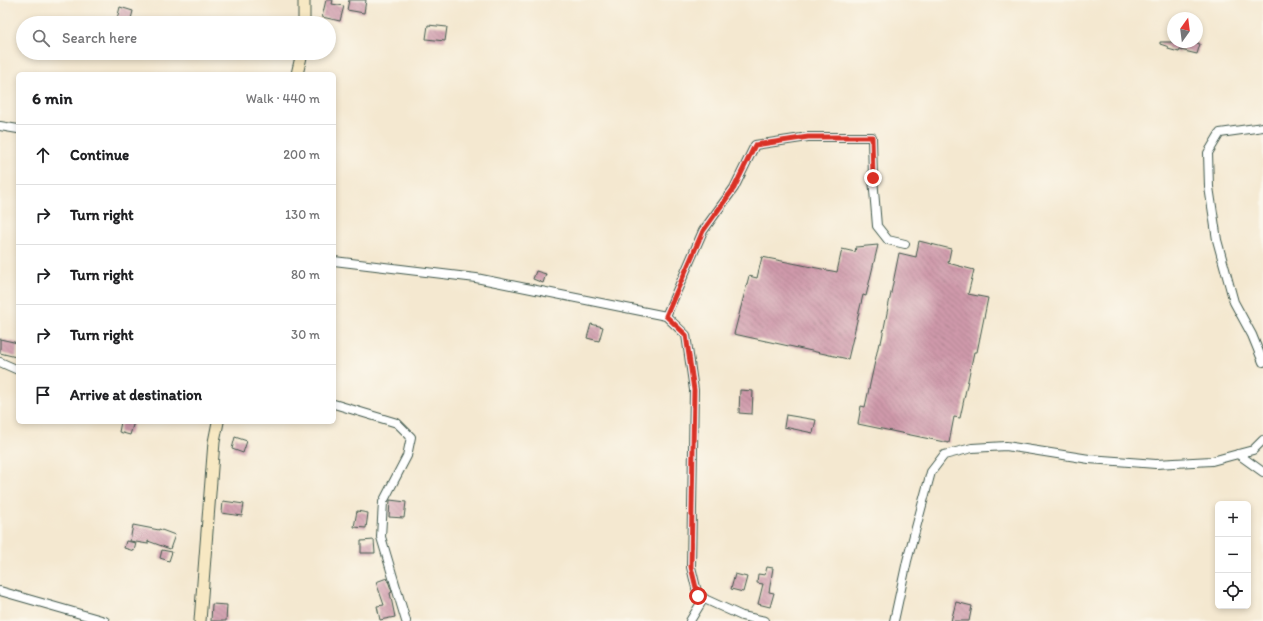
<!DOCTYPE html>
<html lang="en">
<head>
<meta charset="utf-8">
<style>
  :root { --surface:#fff; --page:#f2f2f2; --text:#202124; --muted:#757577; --line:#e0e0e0 }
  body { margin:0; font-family:Itim,sans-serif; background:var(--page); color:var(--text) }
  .controls { position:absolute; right:12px; bottom:12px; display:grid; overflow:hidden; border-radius:6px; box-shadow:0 2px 6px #0003 }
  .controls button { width:36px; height:36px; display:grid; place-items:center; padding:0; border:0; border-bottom:1px solid var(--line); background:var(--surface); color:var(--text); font:20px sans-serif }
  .compass { position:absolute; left:1167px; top:12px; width:36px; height:36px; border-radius:50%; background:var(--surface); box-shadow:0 2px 6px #0003; rotate:14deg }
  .stop { position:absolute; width:12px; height:12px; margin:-9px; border:3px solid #d93025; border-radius:50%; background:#fff }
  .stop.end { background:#d93025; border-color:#fff; box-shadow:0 1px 4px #0008 }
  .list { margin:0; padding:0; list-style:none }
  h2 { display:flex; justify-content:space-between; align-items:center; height:52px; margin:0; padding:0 16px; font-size:17px }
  h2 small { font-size:13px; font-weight:400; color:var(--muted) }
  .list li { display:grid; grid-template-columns:26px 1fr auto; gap:12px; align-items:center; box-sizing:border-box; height:60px; padding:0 16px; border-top:1px solid var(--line) }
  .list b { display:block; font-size:15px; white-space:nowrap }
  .list em { font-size:13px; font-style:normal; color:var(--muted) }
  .icon { flex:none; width:22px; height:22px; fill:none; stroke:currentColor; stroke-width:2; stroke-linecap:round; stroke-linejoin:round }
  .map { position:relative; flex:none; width:1263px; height:621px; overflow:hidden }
  .search { position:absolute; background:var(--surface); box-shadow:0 2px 6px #0003; left:16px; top:16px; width:320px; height:44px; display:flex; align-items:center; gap:10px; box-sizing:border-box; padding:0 14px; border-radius:22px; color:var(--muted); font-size:15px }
  .panel { position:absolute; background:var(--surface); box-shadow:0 2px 6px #0003; left:16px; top:72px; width:320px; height:352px; border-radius:6px }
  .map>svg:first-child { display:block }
</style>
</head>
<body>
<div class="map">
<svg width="1263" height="621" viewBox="0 0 1263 621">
  <defs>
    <pattern id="building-back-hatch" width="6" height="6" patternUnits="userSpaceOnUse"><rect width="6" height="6" fill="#cf99aa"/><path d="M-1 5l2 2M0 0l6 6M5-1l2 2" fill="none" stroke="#a77e8b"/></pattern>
  </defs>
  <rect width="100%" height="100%" fill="#fbf7ec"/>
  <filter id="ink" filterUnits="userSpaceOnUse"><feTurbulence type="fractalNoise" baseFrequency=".025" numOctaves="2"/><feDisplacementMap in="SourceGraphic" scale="8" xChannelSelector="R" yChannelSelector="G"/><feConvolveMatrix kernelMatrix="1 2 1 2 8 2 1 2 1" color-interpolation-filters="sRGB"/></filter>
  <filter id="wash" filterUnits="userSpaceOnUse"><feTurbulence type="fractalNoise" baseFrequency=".012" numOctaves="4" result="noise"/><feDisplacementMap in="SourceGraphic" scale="16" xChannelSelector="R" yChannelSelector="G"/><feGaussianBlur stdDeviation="0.9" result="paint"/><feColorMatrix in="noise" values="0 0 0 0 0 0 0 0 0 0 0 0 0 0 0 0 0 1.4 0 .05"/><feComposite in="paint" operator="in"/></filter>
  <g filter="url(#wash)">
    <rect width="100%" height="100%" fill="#f4e8d0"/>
    <g id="blocks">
      <!-- building -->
      <g fill="url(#building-back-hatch)">
        <path d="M326,0H333L332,4L344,6L340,21L322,17Z"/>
        <path d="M349,0H366L364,13L347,10Z"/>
        <path d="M120,7L133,11L130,23H116Z"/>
        <path d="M428,25L447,27L445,41L426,39Z"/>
        <path d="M1160,42H1194L1200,44L1197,54L1180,50L1179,52L1168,49L1169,47L1160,44Z"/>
        <path d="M919,241L951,249L948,263L974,270L968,294L988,298L977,352H974L960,418L954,417L949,443L858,424L861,406L865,407L879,343H881L899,253L916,257Z"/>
        <path d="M878,245L866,296L863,295L848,359L734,334L749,276L757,278L762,257L837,272L842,249L855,252L856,247Z"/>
        <path d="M536,271L546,274L543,283L533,279Z"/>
        <path d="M591,324L603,327L599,341L587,338Z"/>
        <path d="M0,339L18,343L16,357L0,353Z"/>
        <path d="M740,390L753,391L752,414L739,413Z"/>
        <path d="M786,415L816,420L813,433L784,427Z"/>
        <path d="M121,422H134L130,435L119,432Z"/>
        <path d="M235,437L247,441L243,453L232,449Z"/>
        <path d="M390,500L406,502L404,518L389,517Z"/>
        <path d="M223,501L244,504L242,516L222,513Z"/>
        <path d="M357,511L368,513L366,528L354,527Z"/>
        <path d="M133,525L159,530V529L175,535L170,549L148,541V544L130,541Z"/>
        <path d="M374,540L375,553H361V541Z"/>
        <path d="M126,541L136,543L134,551L124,548Z"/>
        <path d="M162,550L172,552L169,561L160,558Z"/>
        <path d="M767,567L773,568L769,592L774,593L770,607L758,604L763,584L757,583L758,574L765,575Z"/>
        <path d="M735,574L747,577L743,592L731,589Z"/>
        <path d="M387,578L392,592L390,593L395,617L380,620L377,606L384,605L376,582Z"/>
        <path d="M956,602L972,606L969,621H951Z"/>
        <path d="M212,604L227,605L226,621H211Z"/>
      </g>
    </g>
  </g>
  <g filter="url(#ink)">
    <use href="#blocks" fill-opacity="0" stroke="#3f574b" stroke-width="1"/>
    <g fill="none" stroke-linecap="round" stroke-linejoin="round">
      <!-- street casing -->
      <g stroke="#3f574b" stroke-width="10">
        <g id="street">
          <path d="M0,126L18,129"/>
          <path d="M1263,127L1220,133L1208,153L1209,187L1217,240L1234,302L1252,335L1263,362"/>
          <path d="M334,261L476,278L666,316L686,335L694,390L691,567L698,596L742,616L765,621"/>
          <path d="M666,316L703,231L734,188L755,145L808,137H872L873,178L877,226L888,240L905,244"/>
          <path d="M0,362L18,370"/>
          <path d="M334,404L397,423L411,437L407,456L383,502L381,537L406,621"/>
          <path d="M1238,454L1263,472"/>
          <path d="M0,591L105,621"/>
          <path d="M690,621L704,598"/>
          <path d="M894,621L907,561L931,472L944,455L972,448L1006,446L1089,459L1156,464L1212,461L1253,450L1263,440"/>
        </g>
      </g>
      <!-- secondary casing -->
      <g stroke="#3f574b" stroke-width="13">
        <g id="secondary">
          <path d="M304,0V23"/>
          <path d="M297,74L302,53"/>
          <path d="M200,621L214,442L218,422"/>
        </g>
      </g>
      <!-- street -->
      <use href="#street" stroke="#fff" stroke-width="8"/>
      <!-- secondary -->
      <use href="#secondary" stroke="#f7e8c3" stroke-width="11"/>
    </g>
  </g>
  <g fill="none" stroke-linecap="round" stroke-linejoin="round" filter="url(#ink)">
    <!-- route -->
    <path stroke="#d93025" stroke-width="5" d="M698,596L691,567L694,390L686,335L666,316L703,231L734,188L755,145L808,137H872L873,178"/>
  </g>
</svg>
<div class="controls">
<button>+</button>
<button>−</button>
<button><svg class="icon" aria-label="locate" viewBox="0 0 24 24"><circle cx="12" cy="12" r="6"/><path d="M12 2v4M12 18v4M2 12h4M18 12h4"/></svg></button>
</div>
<svg class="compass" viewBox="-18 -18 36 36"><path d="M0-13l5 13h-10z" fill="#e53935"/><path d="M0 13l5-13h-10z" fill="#757577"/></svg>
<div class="stop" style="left:698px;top:596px"></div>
<div class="stop end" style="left:873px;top:178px"></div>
<div class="search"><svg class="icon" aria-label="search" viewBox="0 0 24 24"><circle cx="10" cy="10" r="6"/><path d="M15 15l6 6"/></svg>Search here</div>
<section class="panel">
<h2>6 min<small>Walk · 440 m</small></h2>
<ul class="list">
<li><svg class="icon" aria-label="ahead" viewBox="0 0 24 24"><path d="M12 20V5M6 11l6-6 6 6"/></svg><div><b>Continue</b></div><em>200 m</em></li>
<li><svg class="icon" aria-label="right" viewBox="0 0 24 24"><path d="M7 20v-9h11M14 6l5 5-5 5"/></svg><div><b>Turn right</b></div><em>130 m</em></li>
<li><svg class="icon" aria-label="right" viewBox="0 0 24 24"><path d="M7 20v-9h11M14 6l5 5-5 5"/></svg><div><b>Turn right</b></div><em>80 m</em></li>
<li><svg class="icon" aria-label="right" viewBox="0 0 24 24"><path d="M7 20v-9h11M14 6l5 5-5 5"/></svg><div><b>Turn right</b></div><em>30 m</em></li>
<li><svg class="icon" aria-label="arrive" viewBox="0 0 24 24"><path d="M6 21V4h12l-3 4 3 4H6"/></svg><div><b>Arrive at destination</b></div></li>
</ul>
</section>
</div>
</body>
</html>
